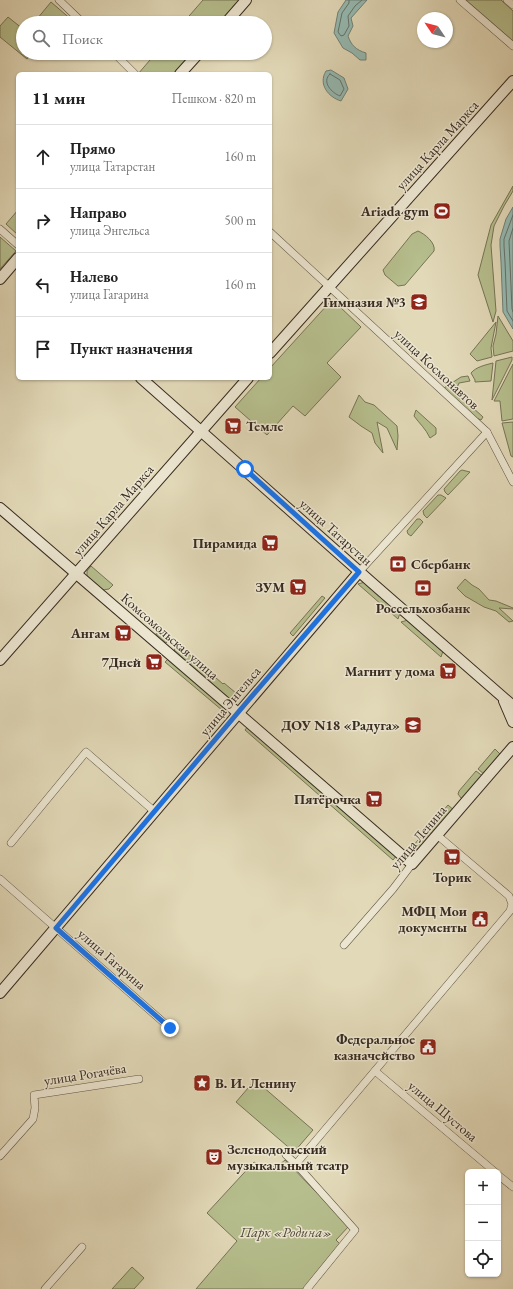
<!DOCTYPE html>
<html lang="ru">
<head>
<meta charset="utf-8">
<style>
  :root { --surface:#fff; --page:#f2f2f2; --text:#222; --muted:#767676; --line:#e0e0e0 }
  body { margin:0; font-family:"EB Garamond",serif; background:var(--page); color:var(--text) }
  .controls { position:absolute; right:12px; bottom:12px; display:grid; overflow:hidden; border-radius:6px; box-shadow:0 1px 3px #0004 }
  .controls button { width:36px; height:36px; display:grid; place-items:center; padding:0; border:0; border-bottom:1px solid var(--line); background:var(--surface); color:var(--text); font:20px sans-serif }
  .compass { position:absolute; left:417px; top:12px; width:36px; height:36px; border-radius:50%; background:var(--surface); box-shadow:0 1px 3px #0004; rotate:305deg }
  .stop { position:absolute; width:12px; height:12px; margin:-9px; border:3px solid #1a73e8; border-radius:50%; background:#fff }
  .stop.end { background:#1a73e8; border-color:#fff; box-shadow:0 1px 4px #0008 }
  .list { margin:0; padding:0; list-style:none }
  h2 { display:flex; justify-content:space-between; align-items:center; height:52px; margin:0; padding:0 16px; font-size:17px }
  h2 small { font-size:13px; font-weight:400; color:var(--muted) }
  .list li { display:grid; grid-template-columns:26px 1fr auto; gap:12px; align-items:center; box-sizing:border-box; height:64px; padding:0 16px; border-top:1px solid var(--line) }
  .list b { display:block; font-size:15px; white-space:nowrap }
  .list p { margin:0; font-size:13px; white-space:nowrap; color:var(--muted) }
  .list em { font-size:13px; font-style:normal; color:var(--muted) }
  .icon { flex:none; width:22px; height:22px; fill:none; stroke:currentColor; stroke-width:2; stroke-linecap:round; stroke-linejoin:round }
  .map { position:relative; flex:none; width:513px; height:1289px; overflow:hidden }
  .search { position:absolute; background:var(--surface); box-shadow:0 1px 3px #0004; left:16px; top:16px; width:256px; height:44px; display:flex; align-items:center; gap:10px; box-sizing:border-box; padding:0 14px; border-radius:22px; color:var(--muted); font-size:15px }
  .panel { position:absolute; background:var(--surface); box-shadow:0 1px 3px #0004; left:16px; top:72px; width:256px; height:308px; border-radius:6px }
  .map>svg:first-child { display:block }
</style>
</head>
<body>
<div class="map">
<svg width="513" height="1289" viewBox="0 0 513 1289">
  <rect width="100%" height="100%" fill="#e2d9b8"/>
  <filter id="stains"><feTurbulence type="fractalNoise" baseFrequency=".005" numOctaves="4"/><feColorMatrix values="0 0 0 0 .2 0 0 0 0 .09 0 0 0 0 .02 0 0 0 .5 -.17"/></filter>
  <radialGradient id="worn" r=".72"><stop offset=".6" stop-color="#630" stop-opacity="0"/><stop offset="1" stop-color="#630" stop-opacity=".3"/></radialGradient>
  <!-- green -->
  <g fill="#b6be8d" stroke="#777457">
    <path d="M203,0H239L219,23H183Z"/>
    <path d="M466,0H501L513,11V41Z"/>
    <path d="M51,2L73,21L72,23H41L37,19Z"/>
    <path d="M8,17L23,29V53H31L27,59L0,37V26Z"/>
    <path d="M156,53H193L174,74H138Z"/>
    <path d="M513,186V191L504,206L494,226L491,245L496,311L493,322L478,275L491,225Z"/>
    <path d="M18,210V235L6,224Z"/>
    <path d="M418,231C425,234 436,243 434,251L405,285L398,286L385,275L383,270L412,234Z"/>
    <path d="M0,237L16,251L0,269Z"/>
    <path d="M329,303H334L338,305L361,327L327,363L341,377L305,416L293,406L267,435L235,407L261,378H270V368Z"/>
    <path d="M498,316L513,341V351L494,356L493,346L496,334Z"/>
    <path d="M496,322L491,348L492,357L477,361L470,354Z"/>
    <path d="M512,357V360L492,400L496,361Z"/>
    <path d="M493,363L491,381L475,382V380L471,373C476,367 485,365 493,363Z"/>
    <path d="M513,364V419L502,421L500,401H494Z"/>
    <path d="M468,376L470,381L459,383L456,390L459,395L483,417L481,420L476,418L444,388L461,377Z"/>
    <path d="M359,395L365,402L374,405L397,426L398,436L397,450L387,428L377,422L383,453L375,443L372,433L361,426L349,417Z"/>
    <path d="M416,410L436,428V434L430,438C426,429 419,423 414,416Z"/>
    <path d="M513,422V457L511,456L502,423Z"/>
    <path d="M462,470L470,472L448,495L445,492L444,489L460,471Z"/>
    <path d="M438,495H441L446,498L427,518L424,515L423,511Z"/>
    <path d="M417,519H420L423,522L411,536L408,534L407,531Z"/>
    <path d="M91,566L113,585L109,589L103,590L87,576V571Z"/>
    <path d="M465,579L472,585L479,589L489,600L496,601L513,608V609L499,608L513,621L509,622L496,611L484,607L465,596L457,588Z"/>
    <path d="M365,582L400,613L398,619L358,584Z"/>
    <path d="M322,596L325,598L293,636L290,633Z"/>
    <path d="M408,620L443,651L441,657L401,622Z"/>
    <path d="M159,627L171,637L166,643L156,634Z"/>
    <path d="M178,645L223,684L224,683L236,693L231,700L174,650Z"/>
    <path d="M169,658L227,707L223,711L165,662Z"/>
    <path d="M249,725L397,855L393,860L245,730Z"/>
    <path d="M495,749L502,756L485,775L478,769Z"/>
    <path d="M476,771L484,777L463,799L461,798L458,794L459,791Z"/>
    <path d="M448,805L455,811L420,852L413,846Z"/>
    <path d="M255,1080L313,1130L294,1152L236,1102Z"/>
    <path d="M285,1160L349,1226L336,1240L341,1245L305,1289H196L237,1241L207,1213L254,1162C264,1169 276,1169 285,1160Z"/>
    <path d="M132,1267L144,1278L134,1289H112Z"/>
  </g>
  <!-- water -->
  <g fill="#95bab2" stroke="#708178">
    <path d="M346,0H367L351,18L353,26L348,36C351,45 356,50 366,53V60H360L352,53L343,48L334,33L338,12Z"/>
    <path d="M331,70L344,78L348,89L341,101C328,97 318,84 326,71Z"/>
    <path d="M513,207V329L503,312L501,262L500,246V239L506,219Z"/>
  </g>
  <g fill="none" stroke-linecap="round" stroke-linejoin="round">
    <!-- shore -->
    <g stroke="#66726a" stroke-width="1">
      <path d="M349,0V3L342,13L338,32L341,36L344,35L349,26L348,16L355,6L362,0"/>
      <path d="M330,74L340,80L344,89L340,96C332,93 321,82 330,74Z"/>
      <path d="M513,215L504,239V246L505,262L507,311L513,321"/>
      <path d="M513,228L509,241L512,309L513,312"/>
    </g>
    <!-- street casing -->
    <g stroke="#625647" stroke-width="8">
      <g id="street">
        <path d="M59,0L83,23"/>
        <path d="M460,0L513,46"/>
        <path d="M507,0L513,5"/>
        <path d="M114,53L135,74"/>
        <path d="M0,229L18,245"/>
        <path d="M270,232L487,432L513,482"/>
        <path d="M359,572L487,432"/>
        <path d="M11,843L86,752L155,812"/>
        <path d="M0,879L170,1028"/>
        <path d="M344,945L393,889L412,864"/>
        <path d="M375,1071L495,1172"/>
        <path d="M286,1155L296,1164L355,1230L307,1289"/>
        <path d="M0,1156L33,1119L35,1108L34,1095L139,1079"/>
        <path d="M296,1164L510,911L512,904L509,896L437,835"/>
        <path d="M498,1175L513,1187"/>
        <path d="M45,1289L82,1247"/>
      </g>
    </g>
    <!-- secondary casing -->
    <g stroke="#382b21" stroke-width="12">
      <g id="secondary">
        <path d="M226,23L246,0"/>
        <path d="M180,74L199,53"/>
        <path d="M0,279L18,258"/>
        <path d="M270,353L513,81"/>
        <path d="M141,378L371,582L513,706"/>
        <path d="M0,508L238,713L412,864L513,747"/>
        <path d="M0,660L248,378"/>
        <path d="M504,701L513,722"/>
        <path d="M0,993L359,572"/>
      </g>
    </g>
    <!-- street -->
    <use href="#street" stroke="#ece6d1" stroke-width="7"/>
    <!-- secondary -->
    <use href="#secondary" stroke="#ece6d1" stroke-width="10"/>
  </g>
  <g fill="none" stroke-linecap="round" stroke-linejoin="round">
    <!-- route -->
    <path stroke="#1a73e8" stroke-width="5" d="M170,1028L56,928L246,703L359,572L245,469"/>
  </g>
  <!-- icons -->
  <defs>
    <g id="stadium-square" transform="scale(0.9)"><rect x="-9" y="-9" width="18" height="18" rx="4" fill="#8f2418" stroke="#ece6d1"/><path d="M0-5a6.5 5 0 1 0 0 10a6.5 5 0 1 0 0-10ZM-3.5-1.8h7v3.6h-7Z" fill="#fff"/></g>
    <g id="school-square" transform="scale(0.9)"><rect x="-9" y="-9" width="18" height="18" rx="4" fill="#8f2418" stroke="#ece6d1"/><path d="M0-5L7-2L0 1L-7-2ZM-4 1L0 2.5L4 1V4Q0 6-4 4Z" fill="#fff"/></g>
    <g id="supermarket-square" transform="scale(0.9)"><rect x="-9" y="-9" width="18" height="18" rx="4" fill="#8f2418" stroke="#ece6d1"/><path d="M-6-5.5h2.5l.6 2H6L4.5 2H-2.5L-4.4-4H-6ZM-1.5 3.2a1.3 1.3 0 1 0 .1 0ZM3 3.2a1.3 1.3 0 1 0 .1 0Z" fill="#fff"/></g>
    <g id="bank-square" transform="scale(0.9)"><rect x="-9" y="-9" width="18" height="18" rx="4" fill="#8f2418" stroke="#ece6d1"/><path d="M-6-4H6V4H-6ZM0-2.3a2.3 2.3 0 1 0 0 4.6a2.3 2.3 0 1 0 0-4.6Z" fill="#fff"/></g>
    <g id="civic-square" transform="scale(0.9)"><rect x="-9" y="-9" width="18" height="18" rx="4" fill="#8f2418" stroke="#ece6d1"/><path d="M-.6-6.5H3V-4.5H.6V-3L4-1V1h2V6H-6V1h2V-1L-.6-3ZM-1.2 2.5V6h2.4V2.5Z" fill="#fff"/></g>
    <g id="sight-square" transform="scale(0.9)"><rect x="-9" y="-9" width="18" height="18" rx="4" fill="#8f2418" stroke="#ece6d1"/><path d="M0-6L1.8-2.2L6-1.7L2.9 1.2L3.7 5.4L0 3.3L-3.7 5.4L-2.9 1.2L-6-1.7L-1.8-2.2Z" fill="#fff"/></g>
    <g id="theatre-square" transform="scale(0.9)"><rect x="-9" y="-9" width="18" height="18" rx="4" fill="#8f2418" stroke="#ece6d1"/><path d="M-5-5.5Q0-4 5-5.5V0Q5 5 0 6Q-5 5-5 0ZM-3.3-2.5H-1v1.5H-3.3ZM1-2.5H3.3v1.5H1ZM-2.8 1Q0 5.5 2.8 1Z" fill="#fff"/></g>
  </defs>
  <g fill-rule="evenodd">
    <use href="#stadium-square" x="442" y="211"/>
    <use href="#school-square" x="419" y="302"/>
    <use href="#supermarket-square" x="233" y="426"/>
    <use href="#supermarket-square" x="270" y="543"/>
    <use href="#bank-square" x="398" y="564"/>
    <use href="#supermarket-square" x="298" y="587"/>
    <use href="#bank-square" x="423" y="588"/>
    <use href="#supermarket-square" x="123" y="633"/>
    <use href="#supermarket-square" x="154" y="662"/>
    <use href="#supermarket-square" x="448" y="671"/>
    <use href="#school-square" x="413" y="725"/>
    <use href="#supermarket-square" x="374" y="799"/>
    <use href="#supermarket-square" x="452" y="857"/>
    <use href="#civic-square" x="480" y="919"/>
    <use href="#civic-square" x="428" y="1047"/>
    <use href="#sight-square" x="202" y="1083"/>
    <use href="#theatre-square" x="214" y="1157"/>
  </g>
  <g text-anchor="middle" stroke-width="3" stroke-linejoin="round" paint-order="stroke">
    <!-- street labels -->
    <g font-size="14" fill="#382b21" stroke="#ece6d1">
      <text transform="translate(437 145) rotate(-48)" y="5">улица Карла Маркса</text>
      <text transform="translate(437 369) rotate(43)" y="5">улица Космонавтов</text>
      <text transform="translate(113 510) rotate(-49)" y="5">улица Карла Маркса</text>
      <text transform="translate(336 532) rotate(42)" y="5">улица Татарстан</text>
      <text transform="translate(170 636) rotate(41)" y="5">Комсомольская улица</text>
      <text transform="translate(230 701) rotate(-50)" y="5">улица Энгельса</text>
      <text transform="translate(418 837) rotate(-50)" y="5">улица Ленина</text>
      <text transform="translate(112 959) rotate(41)" y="5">улица Гагарина</text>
      <text transform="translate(85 1074) rotate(-9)" y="5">улица Рогачёва</text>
      <text transform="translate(443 1111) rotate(40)" y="5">улица Шустова</text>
    </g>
    <!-- poi labels -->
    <g font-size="14" font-weight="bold" fill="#382b21" stroke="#ece6d1" text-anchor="end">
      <text x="429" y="216">Ariada gym</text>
      <text x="406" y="307">Гимназия №3</text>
      <text x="246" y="431" text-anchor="start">Темле</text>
      <text x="257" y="548">Пирамида</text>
      <text x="411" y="569" text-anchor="start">Сбербанк</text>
      <text x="285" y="592">ЗУМ</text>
      <text x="423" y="613" text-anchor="middle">Россельхозбанк</text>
      <text x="110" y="638">Ангам</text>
      <text x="141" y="667">7Дней</text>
      <text x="435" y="676">Магнит у дома</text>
      <text x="400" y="730">ДОУ N18 «Радуга»</text>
      <text x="361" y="804">Пятёрочка</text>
      <text x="452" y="882" text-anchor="middle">Торик</text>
      <text x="467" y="916">МФЦ Мои<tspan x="467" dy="16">документы</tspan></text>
      <text x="415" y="1044">Федеральное<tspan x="415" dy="16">казначейство</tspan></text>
      <text x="215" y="1088" text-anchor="start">В. И. Ленину</text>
      <text x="227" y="1154" text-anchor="start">Зеленодольский<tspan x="227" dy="16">музыкальный театр</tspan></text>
    </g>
    <!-- park labels -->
    <g font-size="14" font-style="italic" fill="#514837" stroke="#ece6d1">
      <text x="286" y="1237">Парк «Родина»</text>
    </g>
  </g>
  <rect width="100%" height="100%" filter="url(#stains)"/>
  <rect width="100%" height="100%" fill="url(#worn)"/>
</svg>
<div class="controls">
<button>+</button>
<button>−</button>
<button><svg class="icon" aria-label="locate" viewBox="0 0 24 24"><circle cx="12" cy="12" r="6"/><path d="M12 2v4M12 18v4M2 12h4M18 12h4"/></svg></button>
</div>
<svg class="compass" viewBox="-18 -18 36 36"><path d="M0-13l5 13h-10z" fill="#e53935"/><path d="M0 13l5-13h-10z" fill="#767676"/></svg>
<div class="stop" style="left:245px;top:469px"></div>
<div class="stop end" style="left:170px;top:1028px"></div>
<div class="search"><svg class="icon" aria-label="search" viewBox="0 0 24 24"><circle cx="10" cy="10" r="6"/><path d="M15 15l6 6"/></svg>Поиск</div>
<section class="panel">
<h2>11 мин<small>Пешком · 820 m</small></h2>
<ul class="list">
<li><svg class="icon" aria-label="ahead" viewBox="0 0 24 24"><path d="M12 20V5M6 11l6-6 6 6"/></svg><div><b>Прямо</b><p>улица Татарстан</p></div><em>160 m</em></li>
<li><svg class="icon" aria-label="right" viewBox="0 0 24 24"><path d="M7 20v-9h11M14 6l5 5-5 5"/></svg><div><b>Направо</b><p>улица Энгельса</p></div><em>500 m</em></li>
<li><svg class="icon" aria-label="left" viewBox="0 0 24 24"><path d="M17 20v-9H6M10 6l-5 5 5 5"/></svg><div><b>Налево</b><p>улица Гагарина</p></div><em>160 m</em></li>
<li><svg class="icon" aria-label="arrive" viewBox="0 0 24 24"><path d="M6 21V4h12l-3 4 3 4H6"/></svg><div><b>Пункт назначения</b></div></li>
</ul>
</section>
</div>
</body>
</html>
